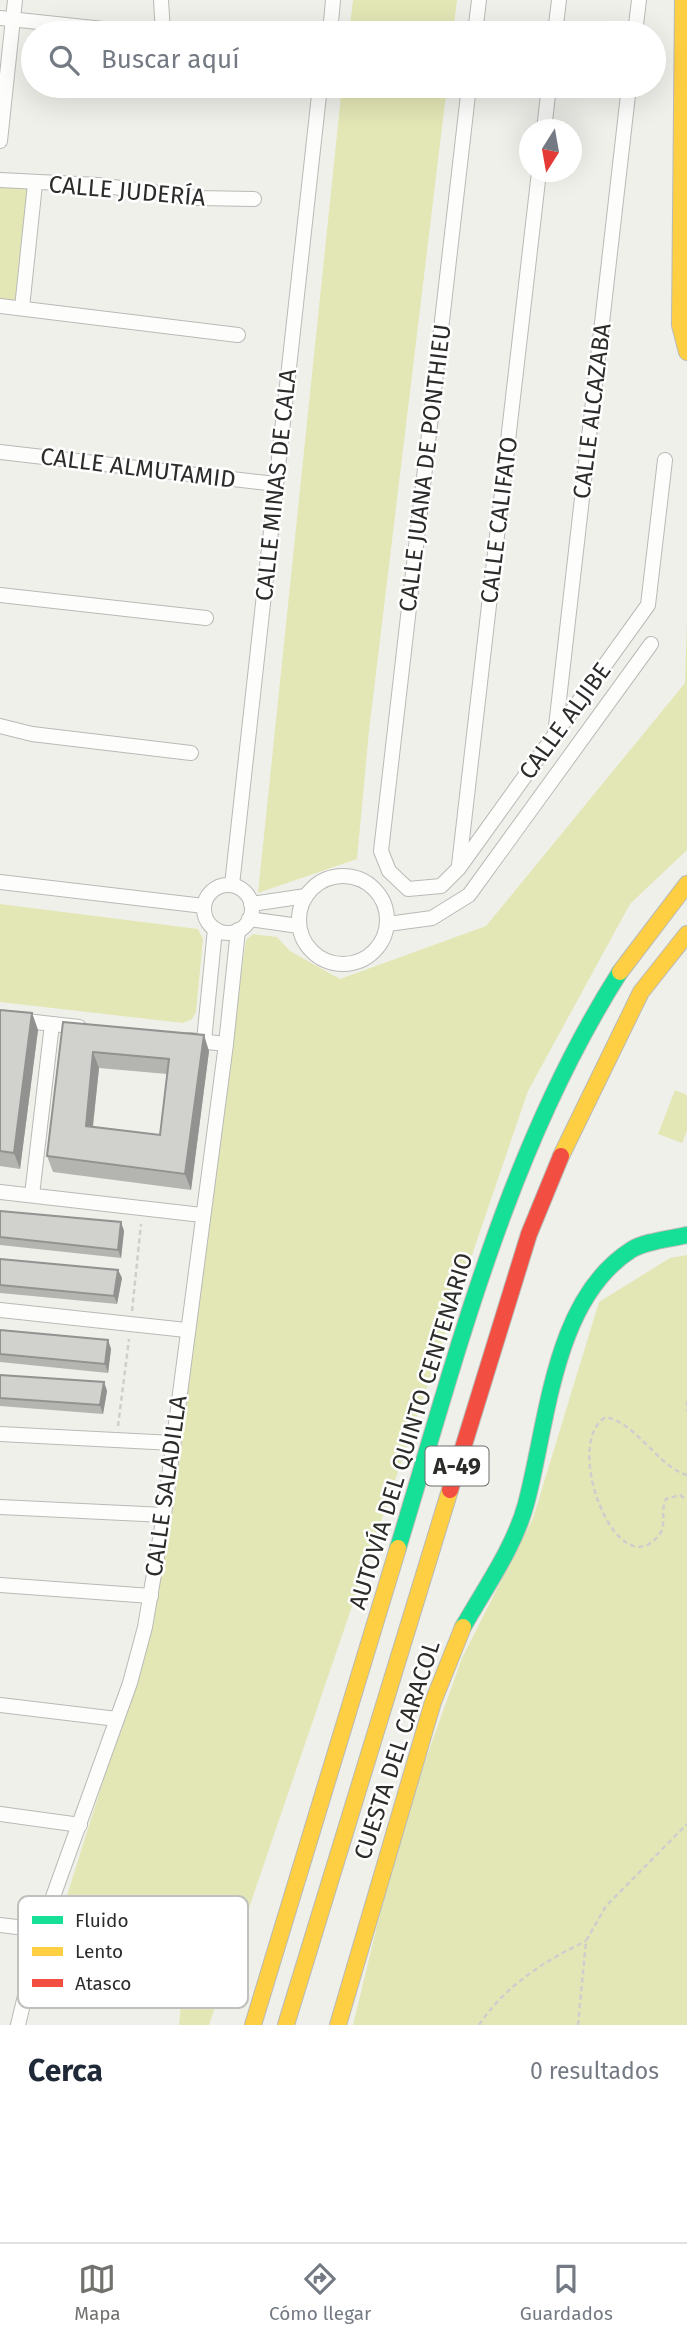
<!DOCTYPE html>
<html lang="es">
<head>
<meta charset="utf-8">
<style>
  :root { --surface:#fff; --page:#f2f2f3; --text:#1f2937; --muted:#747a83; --line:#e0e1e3; --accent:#71716e }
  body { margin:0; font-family:"Fira Sans",sans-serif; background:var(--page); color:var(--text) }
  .compass { position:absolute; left:519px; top:119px; width:63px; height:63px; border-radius:50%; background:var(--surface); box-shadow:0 7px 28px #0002; rotate:191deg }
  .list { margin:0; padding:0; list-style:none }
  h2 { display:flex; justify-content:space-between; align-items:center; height:91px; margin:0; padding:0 28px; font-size:30px }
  h2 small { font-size:23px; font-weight:400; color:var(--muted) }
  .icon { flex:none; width:38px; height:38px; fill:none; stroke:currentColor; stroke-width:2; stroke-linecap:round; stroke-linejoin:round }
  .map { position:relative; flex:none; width:687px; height:2025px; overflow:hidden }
  .search { position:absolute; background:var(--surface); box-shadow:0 7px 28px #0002; left:21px; right:21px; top:21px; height:77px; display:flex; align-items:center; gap:18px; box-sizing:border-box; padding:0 24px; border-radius:38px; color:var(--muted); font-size:26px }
  .sheet { height:217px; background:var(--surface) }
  nav { display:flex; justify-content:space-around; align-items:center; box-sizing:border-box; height:98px; border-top:2px solid var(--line); background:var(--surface); font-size:19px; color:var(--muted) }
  nav a { display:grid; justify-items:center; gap:4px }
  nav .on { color:var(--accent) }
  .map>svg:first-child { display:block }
</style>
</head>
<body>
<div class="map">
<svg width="687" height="2025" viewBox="0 0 687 2025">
  <rect width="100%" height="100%" fill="#f0f0eb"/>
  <!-- green -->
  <g fill="#e3e7b6">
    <path d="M353,0H457L453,33H349Z"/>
    <path d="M342,86H447L369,731L357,859L258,893Z"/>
    <path d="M0,184L29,187L17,302L0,301Z"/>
    <path d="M687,618V850L630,904L528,1091L209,2025H179L182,1993L48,1956L146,1644L175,1498L229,1053L246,940L253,934L277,937L290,951L340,979L486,926L685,683Z"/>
    <path d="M0,904L198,929L203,939L196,1012L192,1019L183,1023L0,1002Z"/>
    <path d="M675,1090L687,1095V1131L682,1143L658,1134Z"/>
    <path d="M687,1255V2025H353L400,1831L462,1658L533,1518L599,1302L670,1258Z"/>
  </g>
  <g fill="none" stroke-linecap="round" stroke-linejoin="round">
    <!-- street casing -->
    <g stroke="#b9bab6" stroke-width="16">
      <g id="street">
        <path d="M161,0L163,33"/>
        <path d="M0,18L141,33"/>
        <path d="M330,33L333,0"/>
        <path d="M475,33L479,0"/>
        <path d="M555,33L559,0"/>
        <path d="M635,33L639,0"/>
        <path d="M469,86L381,851L389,871L408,889L441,886L459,868L648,605L665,460"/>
        <path d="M544,130L549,86"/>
        <path d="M0,141L15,0"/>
        <path d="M0,180L98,185L197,198L254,199"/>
        <path d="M0,306L238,335"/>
        <path d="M22,308L35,184"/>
        <path d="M0,452L276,484"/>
        <path d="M0,595L206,618"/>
        <path d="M0,726L32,734L191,753"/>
        <path d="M555,735L629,86"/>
        <path d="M459,865L539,172"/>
        <circle cx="343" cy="920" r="44"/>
        <path d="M0,882L204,906"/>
        <path d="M232,885L320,86"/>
        <circle cx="228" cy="909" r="24"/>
        <path d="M251,904L306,896"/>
        <path d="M249,919L299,926"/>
        <path d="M388,924L432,918L469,895L651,644"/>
        <path d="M0,1018L79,1027"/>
        <path d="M189,1040L226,1044"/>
        <path d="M204,1041L215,929"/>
        <path d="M0,1192L202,1215"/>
        <path d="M32,1195L52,1024"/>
        <path d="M0,1310L186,1330"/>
        <path d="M0,1434L173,1443"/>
        <path d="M0,1507L164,1515"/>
        <path d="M0,1585L151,1596"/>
        <path d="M0,1705L117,1719"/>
        <path d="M0,1814L80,1825"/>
        <path d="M0,1925L41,1930"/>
        <path d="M18,2025L41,1930L130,1683L145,1627L164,1515L226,1044L238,930"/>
      </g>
    </g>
    <!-- fast casing -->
    <g stroke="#b9bab6" stroke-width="18">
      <g id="fast">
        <path d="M398,1548C458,1351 508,1148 620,972"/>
        <path d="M463,1627C485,1588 514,1548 526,1504C548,1422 553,1300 631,1250C645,1241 670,1239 687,1235"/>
      </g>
    </g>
    <!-- slow casing -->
    <g stroke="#b9bab6" stroke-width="18">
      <g id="slow">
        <path d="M683,0L680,325L687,352"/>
        <path d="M620,972L687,884"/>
        <path d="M561,1156L641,992L687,934"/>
        <path d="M253,2025L398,1548"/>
        <path d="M286,2025L450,1490"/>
        <path d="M338,2025L433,1702L463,1627"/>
      </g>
    </g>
    <!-- jam casing -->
    <g stroke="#b9bab6" stroke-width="18">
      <path id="jam" d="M450,1490L529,1234L561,1156"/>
    </g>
    <!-- path -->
    <g stroke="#cececd" stroke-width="2.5" stroke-dasharray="5 3.5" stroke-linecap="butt">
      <path d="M132,1311L141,1224"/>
      <path d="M687,1401V1411"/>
      <path d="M118,1426L129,1339"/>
      <path d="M687,1475C658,1467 639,1425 606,1417C561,1442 617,1589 659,1535C667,1525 660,1510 666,1499L680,1495L687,1500"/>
      <path d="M479,2025C505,1986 544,1961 586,1941"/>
      <path d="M578,2025L586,1941L606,1906L687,1824"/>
    </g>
    <!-- street -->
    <use href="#street" stroke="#fdfdfc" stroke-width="14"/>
    <!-- fast -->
    <use href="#fast" stroke="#16e098" stroke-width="16"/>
    <!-- slow -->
    <use href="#slow" stroke="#ffcf43" stroke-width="16"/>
    <!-- jam -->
    <use href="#jam" stroke="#f24e42" stroke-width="16"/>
  </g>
  <!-- wall -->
  <g fill="#b4b4b1" fill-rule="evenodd">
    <path d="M0,1010L32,1013L38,1030L20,1169L0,1166Z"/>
    <path d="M63,1022L209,1051L191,1190L53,1172L47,1156ZM99,1068L167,1074L160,1135L93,1127Z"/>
    <path d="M0,1211L121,1222L124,1231L121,1258L0,1245Z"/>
    <path d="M0,1259L118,1270L122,1278L117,1304L0,1293Z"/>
    <path d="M0,1330L108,1340L111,1349L108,1373L0,1362Z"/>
    <path d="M0,1375L104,1382L107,1391L103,1414L0,1406Z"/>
  </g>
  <!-- shaded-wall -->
  <g fill="#929290">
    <path d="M32,1013L38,1030L20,1169L14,1153Z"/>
    <path d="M204,1035L209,1051L191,1190L185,1174Z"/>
    <path d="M93,1052L99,1068L91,1142L86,1126Z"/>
    <path d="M121,1222L124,1231L121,1258L118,1250Z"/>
    <path d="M118,1270L122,1278L117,1304L114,1296Z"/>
    <path d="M108,1340L111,1349L108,1373L105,1364Z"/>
    <path d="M104,1382L107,1391L103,1414L100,1405Z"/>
  </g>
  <!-- building -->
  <g fill="#d1d1ce" stroke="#929290" stroke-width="2" fill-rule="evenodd">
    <path d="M0,1010L32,1013L14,1153L0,1151Z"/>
    <path d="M63,1022L204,1035L185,1174L47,1156ZM93,1052L169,1059L160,1135L86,1126Z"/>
    <path d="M0,1211L121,1222L118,1250L0,1237Z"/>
    <path d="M0,1259L118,1270L114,1296L0,1285Z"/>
    <path d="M0,1330L108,1340L105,1364L0,1354Z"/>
    <path d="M0,1375L104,1382L100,1405L0,1398Z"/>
  </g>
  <g text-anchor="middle" stroke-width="5" stroke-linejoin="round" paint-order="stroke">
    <!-- shield labels -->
    <rect fill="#fff" stroke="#6b6c6a" stroke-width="2" x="425.5" y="1446.5" width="63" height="39" rx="5"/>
    <g font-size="23" font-weight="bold" fill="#2c2d2a">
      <text x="457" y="1474">A-49</text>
    </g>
    <!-- street labels -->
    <g font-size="24" fill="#2c2d2a" stroke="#fff">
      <text transform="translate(127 191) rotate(5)" y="8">CALLE JUDERÍA</text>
      <text transform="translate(592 411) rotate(-83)" y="8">CALLE ALCAZABA</text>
      <text transform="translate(138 468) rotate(7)" y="8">CALLE ALMUTAMID</text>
      <text transform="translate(425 468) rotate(-83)" y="8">CALLE JUANA DE PONTHIEU</text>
      <text transform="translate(276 485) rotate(-84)" y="8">CALLE MINAS DE CALA</text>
      <text transform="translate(499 520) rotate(-83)" y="8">CALLE CALIFATO</text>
      <text transform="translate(565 721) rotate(-54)" y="8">CALLE ALJIBE</text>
      <text transform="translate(411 1431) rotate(-73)" y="8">AUTOVÍA DEL QUINTO CENTENARIO</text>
      <text transform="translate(166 1486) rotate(-82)" y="8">CALLE SALADILLA</text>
      <text transform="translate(397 1750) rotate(-72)" y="8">CUESTA DEL CARACOL</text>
    </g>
  </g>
  <!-- legend -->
  <rect x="18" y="1896" width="230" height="112" rx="10" fill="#fff" stroke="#c0c0bf" stroke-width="2"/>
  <rect x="32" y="1916" width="31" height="8" fill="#16e098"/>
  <rect x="32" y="1947" width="31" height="9" fill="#ffcf43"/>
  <rect x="32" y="1979" width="31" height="8" fill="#f24e42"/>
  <g font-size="19" fill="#2c2d2a">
    <text x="75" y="1927">Fluido</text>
    <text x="75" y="1958">Lento</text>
    <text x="75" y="1990">Atasco</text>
  </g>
</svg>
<svg class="compass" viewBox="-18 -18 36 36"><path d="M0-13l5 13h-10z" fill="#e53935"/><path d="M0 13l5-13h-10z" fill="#747a83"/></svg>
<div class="search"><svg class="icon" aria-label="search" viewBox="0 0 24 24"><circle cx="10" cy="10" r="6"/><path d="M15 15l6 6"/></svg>Buscar aquí</div>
</div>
<section class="sheet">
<h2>Cerca<small>0 resultados</small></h2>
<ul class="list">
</ul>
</section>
<nav>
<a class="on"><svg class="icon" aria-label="map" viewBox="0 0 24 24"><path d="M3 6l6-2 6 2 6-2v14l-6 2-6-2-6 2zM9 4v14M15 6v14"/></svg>Mapa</a>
<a><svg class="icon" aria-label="directions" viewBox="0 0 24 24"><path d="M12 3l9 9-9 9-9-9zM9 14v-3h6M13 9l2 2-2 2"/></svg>Cómo llegar</a>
<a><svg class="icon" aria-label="saved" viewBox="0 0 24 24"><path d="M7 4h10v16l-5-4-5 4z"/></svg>Guardados</a>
</nav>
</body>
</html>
